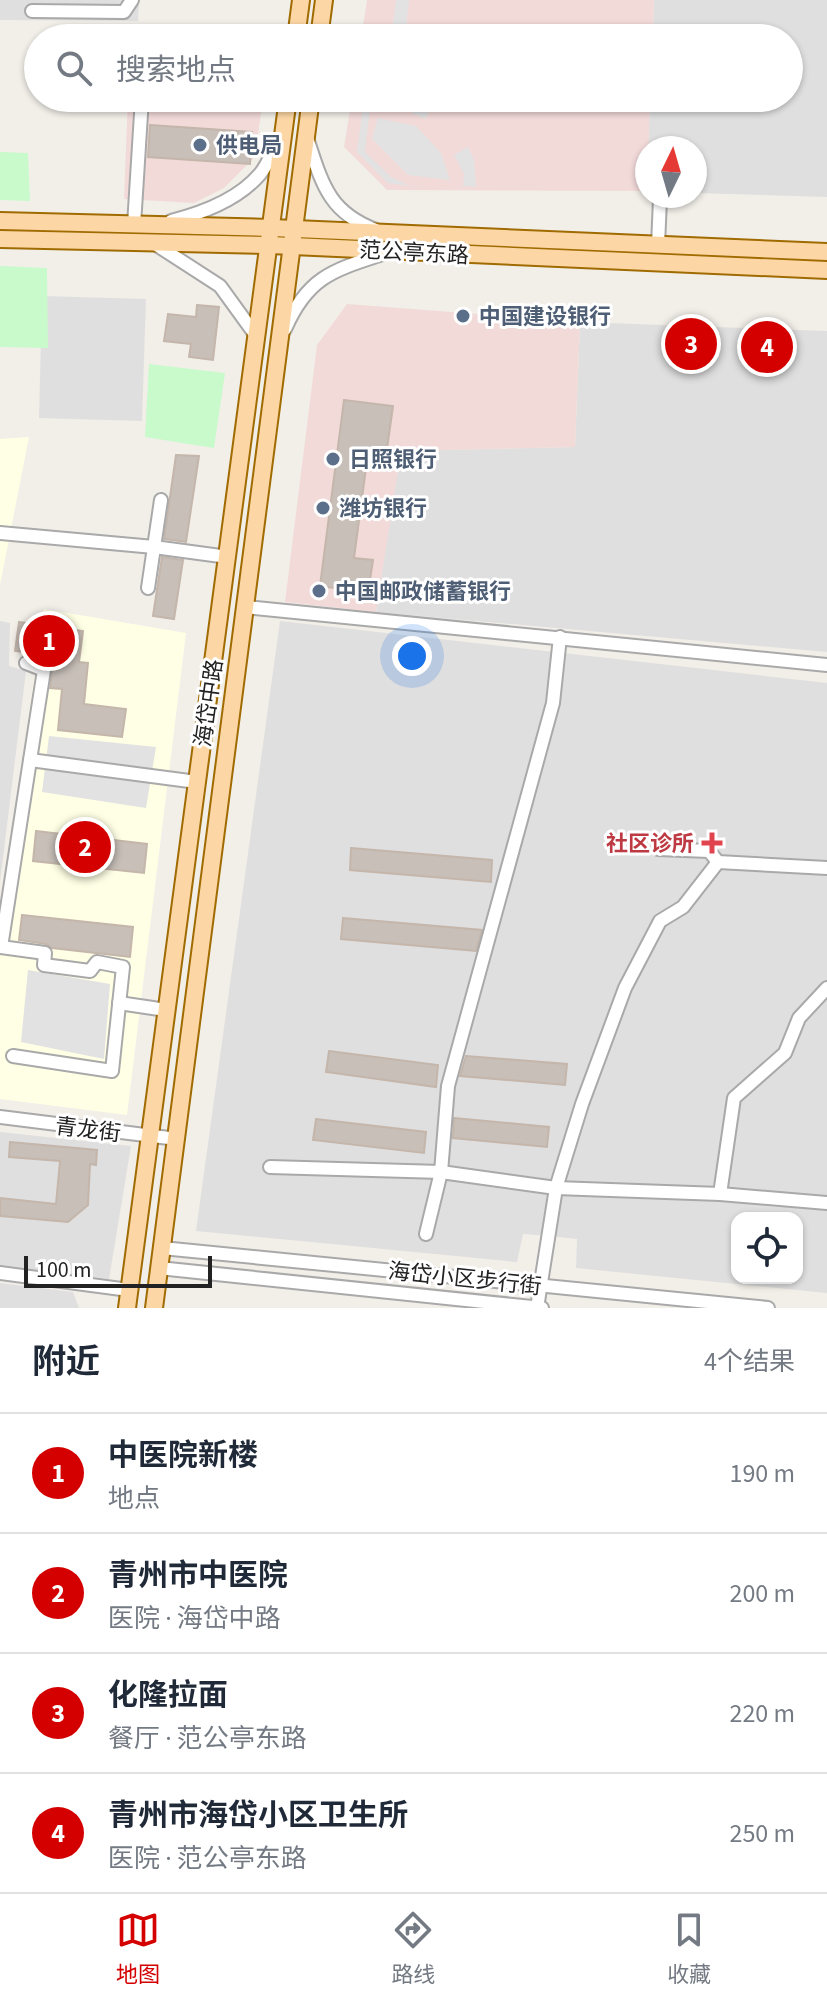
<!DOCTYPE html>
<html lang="zh">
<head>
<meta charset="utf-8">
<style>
  :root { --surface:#fff; --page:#f2f2f3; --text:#1f2937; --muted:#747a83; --line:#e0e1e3; --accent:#d40000 }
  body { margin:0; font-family:"Source Sans 3","Noto Sans SC",sans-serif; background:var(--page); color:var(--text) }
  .controls { position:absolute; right:24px; bottom:24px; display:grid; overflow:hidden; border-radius:16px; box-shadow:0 2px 6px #0004 }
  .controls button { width:72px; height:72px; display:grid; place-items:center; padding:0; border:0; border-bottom:2px solid var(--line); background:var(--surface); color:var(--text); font:40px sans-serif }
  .compass { position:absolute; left:635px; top:136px; width:72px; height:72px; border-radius:50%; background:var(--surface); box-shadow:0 2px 6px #0004; rotate:5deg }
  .scale { position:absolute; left:24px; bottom:20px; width:188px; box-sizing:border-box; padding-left:8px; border:4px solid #222; border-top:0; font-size:22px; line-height:28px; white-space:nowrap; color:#222; -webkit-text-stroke:6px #fff; paint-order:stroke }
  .you { position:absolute; left:412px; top:656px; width:28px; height:28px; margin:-20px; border:6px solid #fff; border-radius:50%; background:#1a73e8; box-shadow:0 0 0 12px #1a73e833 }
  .badge { display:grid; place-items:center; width:52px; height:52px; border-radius:50%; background:var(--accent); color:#fff; font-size:26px; font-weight:700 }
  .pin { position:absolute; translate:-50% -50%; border:4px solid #fff; box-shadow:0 2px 8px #0006 }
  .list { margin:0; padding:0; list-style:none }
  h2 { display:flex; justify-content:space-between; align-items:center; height:104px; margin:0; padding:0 32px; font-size:34px }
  h2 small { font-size:26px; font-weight:400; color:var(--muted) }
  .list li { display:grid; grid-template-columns:52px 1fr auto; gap:24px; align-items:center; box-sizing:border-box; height:120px; padding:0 32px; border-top:2px solid var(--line) }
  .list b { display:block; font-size:30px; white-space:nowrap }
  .list p { margin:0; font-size:26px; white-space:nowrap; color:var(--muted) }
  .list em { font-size:26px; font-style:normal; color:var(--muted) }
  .icon { flex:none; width:44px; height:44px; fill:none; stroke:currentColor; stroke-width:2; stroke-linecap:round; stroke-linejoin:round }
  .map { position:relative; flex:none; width:827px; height:1308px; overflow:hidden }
  .search { position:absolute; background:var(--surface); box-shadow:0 2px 6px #0004; left:24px; right:24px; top:24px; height:88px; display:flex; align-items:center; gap:20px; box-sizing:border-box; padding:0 28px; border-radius:44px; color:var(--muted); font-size:30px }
  .sheet { height:584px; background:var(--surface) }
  nav { display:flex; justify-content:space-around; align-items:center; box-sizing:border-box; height:112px; border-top:2px solid var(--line); background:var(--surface); font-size:22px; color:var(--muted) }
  nav a { display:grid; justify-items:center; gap:4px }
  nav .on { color:var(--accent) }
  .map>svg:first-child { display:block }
</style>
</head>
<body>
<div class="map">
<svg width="827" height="1308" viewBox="0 0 827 1308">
  <rect width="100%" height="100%" fill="#f2efe9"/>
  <!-- residential -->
  <g fill="#e0dfdf" fill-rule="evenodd">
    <path d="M0,0H139L138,21L0,20Z"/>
    <path d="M654,0H827V197L695,193V148H648L650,98H789V38H653Z"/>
    <path d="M42,296L146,299L142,421L39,418Z"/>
    <path d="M580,322L827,331V652L376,612L400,451L575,447Z"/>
    <path d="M0,621L10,623L9,666L26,671L0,882Z"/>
    <path d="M280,621L827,683V1293L576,1268L577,1239L549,1236L523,1234L517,1262L196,1231ZM737,1218H797V1278H737Z"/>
    <path d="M0,1132L131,1146L109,1279L0,1265Z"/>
    <path d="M0,1283L73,1292L79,1308H0Z"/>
  </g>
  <!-- commercial -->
  <g fill="#f2dad9">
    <path d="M367,0H654L653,38H361Z"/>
    <path d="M130,28L272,37L130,38Z"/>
    <path d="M128,98H263L255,157L224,188L194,203L124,199Z"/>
    <path d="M352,98H650L647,191L387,190L344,147Z"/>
    <path d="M347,304L580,322L575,447L401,451L376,612L285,602L317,345Z"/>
  </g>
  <!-- education -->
  <g fill="#ffffe5">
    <path d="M29,437L0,585V439Z"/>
    <path d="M44,609L186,633L127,1115L0,1099V915Z"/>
  </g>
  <!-- park -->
  <g fill="#c8facc">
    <path d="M0,152L28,153L30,201L0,200Z"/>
    <path d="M0,266L47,268L48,348L0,347Z"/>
    <path d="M149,364L225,373L214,448L145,437Z"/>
  </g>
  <!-- parking -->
  <g fill="#e2e2e2">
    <path d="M396,0H409L405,38H391Z"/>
    <path d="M364,98H371L365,152L391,177L410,186L388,183L357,152Z"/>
    <path d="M383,98H401L431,109L425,119L400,107L382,105Z"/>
    <path d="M378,118L416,126L441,153L450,180L408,175L372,139Z"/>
    <path d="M468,147L474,160L476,187L463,186L464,174L454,155Z"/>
    <path d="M49,736L156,747L146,808L42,792Z"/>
    <path d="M28,970L110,984L104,1059L21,1042Z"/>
  </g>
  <!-- building -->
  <g fill="#c7bfb8" stroke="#c4b6ab" stroke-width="2">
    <path d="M150,125L252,132L250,164L148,157Z"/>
    <path d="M197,305L219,307L213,360L189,357L191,344L164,341L168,314L196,317Z"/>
    <path d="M344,400L393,406L386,456L368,453L354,558L373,560L368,593L320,586Z"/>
    <path d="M176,455L199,456L186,542L164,539Z"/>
    <path d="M162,557L183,560L174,619L153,616Z"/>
    <path d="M19,622L83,631L79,662L88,663L84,704L126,709L122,737L58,730L62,689L50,688L54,656L15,651Z"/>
    <path d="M36,831L147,844L144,873L33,861Z"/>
    <path d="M351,848L492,860L491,882L350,870Z"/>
    <path d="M22,915L133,927L130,957L52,948L46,944L19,940Z"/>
    <path d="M343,918L482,930L476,951L341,939Z"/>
    <path d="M329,1051L438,1065L436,1087L326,1072Z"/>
    <path d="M466,1056L567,1064L565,1085L460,1076Z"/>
    <path d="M454,1118L549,1127L547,1147L453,1138Z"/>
    <path d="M316,1119L426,1132L424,1153L313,1140Z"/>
    <path d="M10,1142L97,1150L96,1165L90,1164L88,1205L68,1222L0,1216V1198L56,1204L60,1161L9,1157Z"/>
  </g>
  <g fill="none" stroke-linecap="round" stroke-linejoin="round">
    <!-- minor casing -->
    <g stroke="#a9a9a9" stroke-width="16">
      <g id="minor">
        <path d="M32,11L124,12L132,0"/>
        <path d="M307,138C322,183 328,212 376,230"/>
        <path d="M171,221C203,213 238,200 260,174C268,164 273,151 279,140"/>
        <path d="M134,225L142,98"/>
        <path d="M152,242L220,286L257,337"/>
        <path d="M658,245L660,199"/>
        <path d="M285,329C308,276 334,270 386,253"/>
        <path d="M0,533L154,547L228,557"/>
        <path d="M148,588L161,500"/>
        <path d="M245,607L827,665"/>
        <path d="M30,760L197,782"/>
        <path d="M658,849L709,851L718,862L827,868"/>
        <path d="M119,1003L166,1010"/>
        <path d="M13,1056L112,1071L123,967L97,962L90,971L44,965L45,953L1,947L44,670L26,663"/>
        <path d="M0,1117L177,1139"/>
        <path d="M270,1167L441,1172L556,1188L720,1194L827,1203"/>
        <path d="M720,1194L734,1098L785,1053L799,1018L827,988"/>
        <path d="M426,1234L441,1172L448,1086L553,703L560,637"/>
        <path d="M162,1248L768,1308"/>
        <path d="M159,1268L542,1308"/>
        <path d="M0,1273L129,1290"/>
        <path d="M537,1308L556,1188L582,1104L625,988L660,921L683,907L718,862"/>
      </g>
    </g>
    <!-- major casing -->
    <g stroke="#a06b00" stroke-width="20">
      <g id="major">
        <path d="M296,38L301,0"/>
        <path d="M319,38L324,0"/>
        <path d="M0,221L272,228L827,252"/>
        <path d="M0,239L270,245L827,270"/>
        <path d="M127,1308L288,98"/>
        <path d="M154,1308L311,98"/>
      </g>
    </g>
    <!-- minor -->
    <use href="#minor" stroke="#fff" stroke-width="12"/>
    <!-- major -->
    <use href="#major" stroke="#fcd6a4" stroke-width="16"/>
  </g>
  <!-- markers -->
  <g fill="#5c6f8a" stroke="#fff" stroke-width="3">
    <circle cx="200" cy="145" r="8"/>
    <circle cx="463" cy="316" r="8"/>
    <circle cx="333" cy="459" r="8"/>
    <circle cx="323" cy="508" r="8"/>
    <circle cx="319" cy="591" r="8"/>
  </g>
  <path fill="#e0444e" stroke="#fff" stroke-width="3" d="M708 831h8v8h8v8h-8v8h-8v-8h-8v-8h8z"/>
  <g text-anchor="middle" stroke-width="6" stroke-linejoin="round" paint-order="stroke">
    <!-- service labels -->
    <g font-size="22" font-weight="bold" fill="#4e5e75" stroke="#fff" text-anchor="start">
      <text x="216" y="153">供电局</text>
      <text x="479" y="324">中国建设银行</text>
      <text x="349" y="467">日照银行</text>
      <text x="339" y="516">潍坊银行</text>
      <text x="335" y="599">中国邮政储蓄银行</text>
    </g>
    <!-- street labels -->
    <g font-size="22" fill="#222" stroke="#fff">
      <text transform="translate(414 252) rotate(3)" y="8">范公亭东路</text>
      <text transform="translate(208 703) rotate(-82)" y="8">海岱中路</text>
      <text transform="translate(88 1129) rotate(7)" y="8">青龙街</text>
      <text transform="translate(465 1278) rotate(6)" y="8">海岱小区步行街</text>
    </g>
    <!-- health labels -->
    <g font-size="22" font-weight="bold" fill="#be3a42" stroke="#fff" text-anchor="end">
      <text x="694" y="851">社区诊所</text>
    </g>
  </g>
</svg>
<div class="controls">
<button><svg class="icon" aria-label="locate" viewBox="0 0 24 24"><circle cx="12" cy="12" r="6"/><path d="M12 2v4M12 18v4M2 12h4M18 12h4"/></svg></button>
</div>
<svg class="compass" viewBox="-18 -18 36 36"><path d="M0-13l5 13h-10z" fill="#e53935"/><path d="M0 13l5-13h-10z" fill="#747a83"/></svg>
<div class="scale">100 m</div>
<div class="you"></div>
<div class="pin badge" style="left:49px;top:641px">1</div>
<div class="pin badge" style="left:85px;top:847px">2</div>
<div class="pin badge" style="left:691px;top:344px">3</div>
<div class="pin badge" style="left:767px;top:347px">4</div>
<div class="search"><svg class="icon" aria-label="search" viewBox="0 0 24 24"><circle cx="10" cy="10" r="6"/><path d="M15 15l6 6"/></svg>搜索地点</div>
</div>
<section class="sheet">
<h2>附近<small>4个结果</small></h2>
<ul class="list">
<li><span class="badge">1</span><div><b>中医院新楼</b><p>地点</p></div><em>190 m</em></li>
<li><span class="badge">2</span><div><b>青州市中医院</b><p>医院 · 海岱中路</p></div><em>200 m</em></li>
<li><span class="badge">3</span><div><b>化隆拉面</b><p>餐厅 · 范公亭东路</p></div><em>220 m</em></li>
<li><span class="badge">4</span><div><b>青州市海岱小区卫生所</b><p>医院 · 范公亭东路</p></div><em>250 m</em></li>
</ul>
</section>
<nav>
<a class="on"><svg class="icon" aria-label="map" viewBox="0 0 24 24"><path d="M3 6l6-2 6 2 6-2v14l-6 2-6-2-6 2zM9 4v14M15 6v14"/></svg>地图</a>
<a><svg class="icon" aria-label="directions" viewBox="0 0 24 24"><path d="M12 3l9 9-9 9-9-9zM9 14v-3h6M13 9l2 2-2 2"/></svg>路线</a>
<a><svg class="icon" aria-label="saved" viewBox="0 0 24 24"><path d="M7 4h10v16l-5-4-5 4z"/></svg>收藏</a>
</nav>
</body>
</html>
